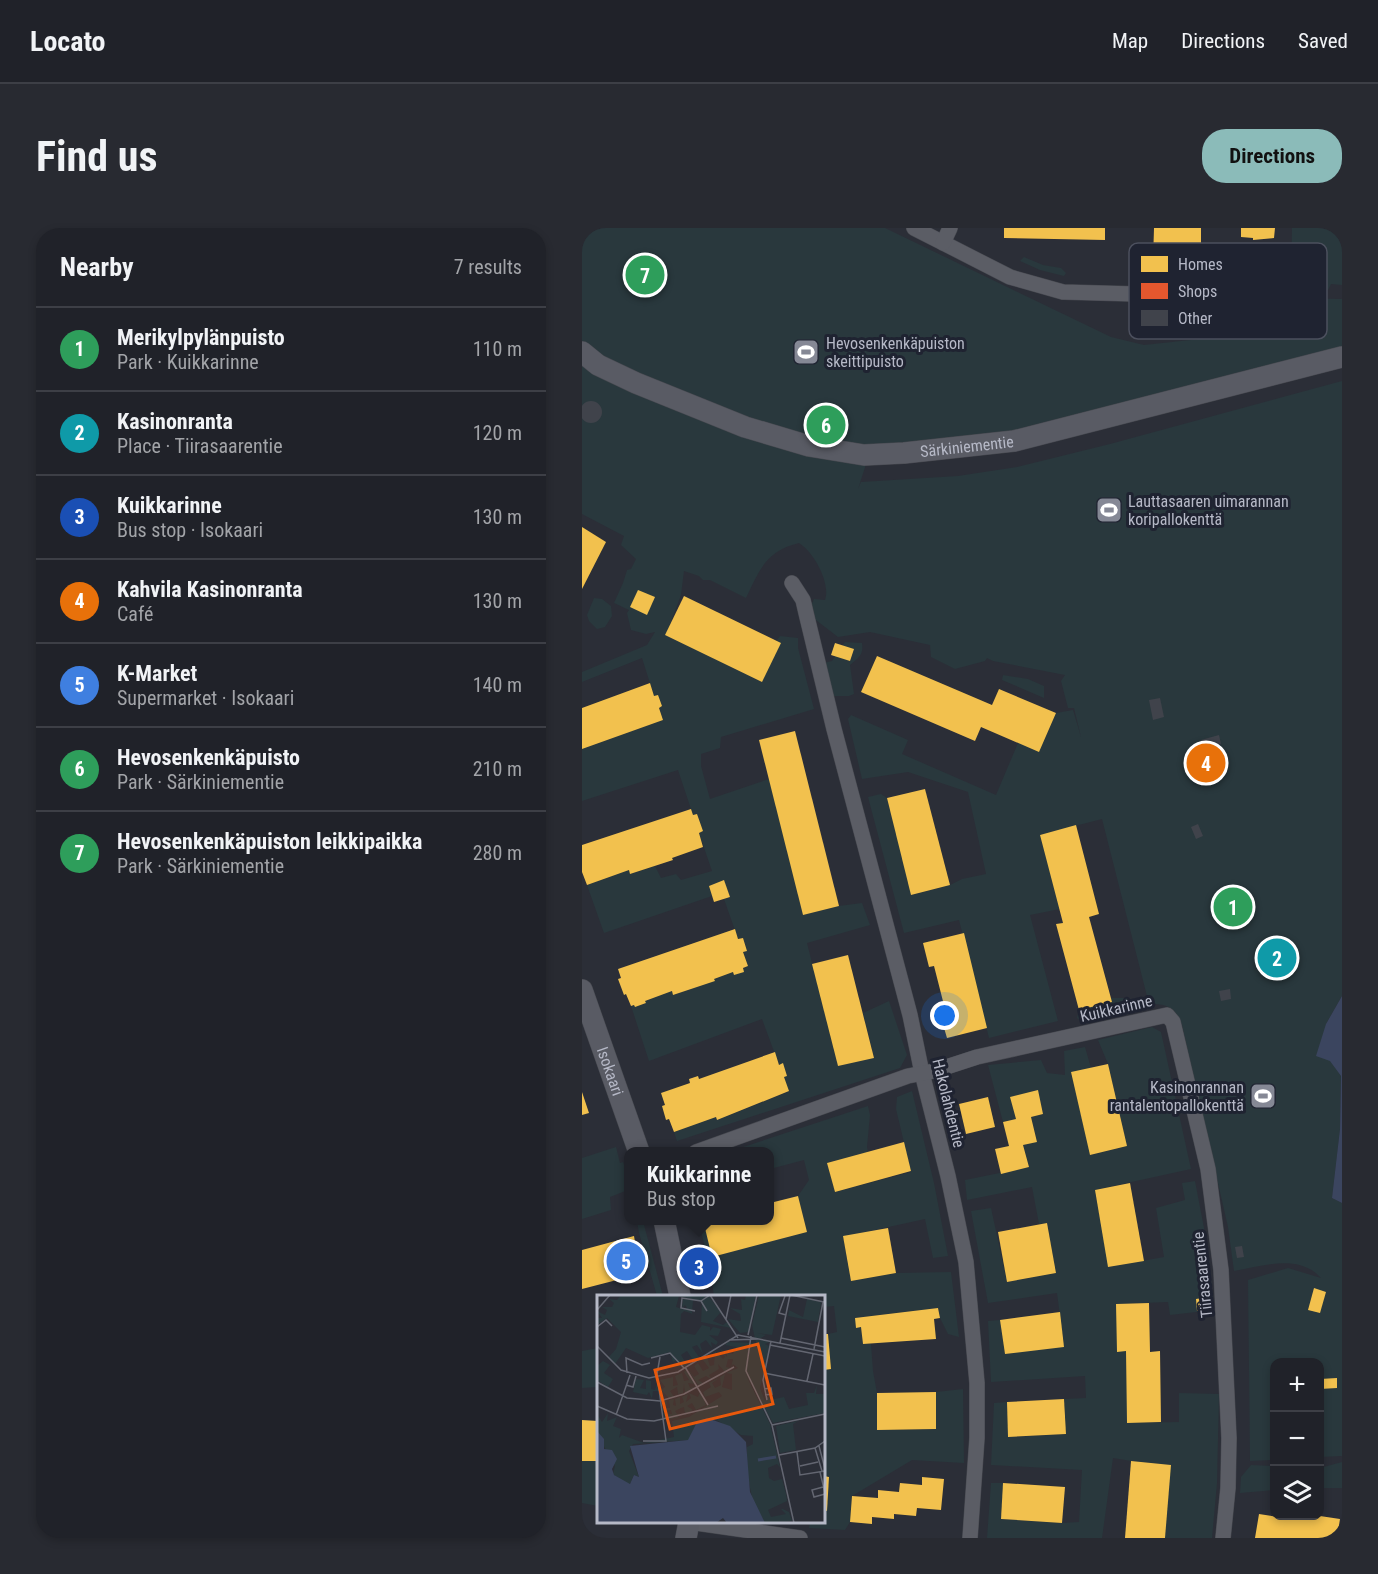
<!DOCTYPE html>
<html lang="en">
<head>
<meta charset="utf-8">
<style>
  :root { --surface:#202229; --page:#282a31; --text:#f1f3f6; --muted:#a2a4a8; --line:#3d3f46; --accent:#8bbbb9 }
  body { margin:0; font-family:"Roboto Condensed",sans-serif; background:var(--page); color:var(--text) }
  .controls { position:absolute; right:18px; bottom:18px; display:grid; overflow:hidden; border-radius:12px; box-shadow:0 3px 9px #0003 }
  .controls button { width:54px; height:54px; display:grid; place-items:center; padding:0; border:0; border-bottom:2px solid var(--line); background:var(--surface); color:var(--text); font:30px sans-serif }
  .you { position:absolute; left:363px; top:788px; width:21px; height:21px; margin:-15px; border:4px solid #fff; border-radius:50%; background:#1a73e8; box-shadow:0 0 0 9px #1a73e833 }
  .badge { display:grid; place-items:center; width:39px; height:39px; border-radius:50%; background:var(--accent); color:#fff; font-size:20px; font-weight:700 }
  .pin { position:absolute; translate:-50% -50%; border:3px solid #fff; box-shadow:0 2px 6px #0006 }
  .popup { position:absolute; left:42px; top:919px; width:150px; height:78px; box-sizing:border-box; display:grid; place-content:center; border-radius:12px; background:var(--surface); filter:drop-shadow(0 2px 4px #0005); font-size:20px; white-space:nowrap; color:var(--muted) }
  .popup b { font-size:22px; color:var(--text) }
  .popup::after { content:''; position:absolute; left:50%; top:100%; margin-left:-12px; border:12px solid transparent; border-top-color:var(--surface) }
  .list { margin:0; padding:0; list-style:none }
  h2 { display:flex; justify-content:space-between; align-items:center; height:78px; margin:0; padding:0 24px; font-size:26px }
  h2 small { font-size:20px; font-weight:400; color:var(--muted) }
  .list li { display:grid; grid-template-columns:39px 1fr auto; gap:18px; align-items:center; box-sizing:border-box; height:84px; padding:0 24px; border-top:2px solid var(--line) }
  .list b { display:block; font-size:22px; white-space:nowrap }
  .list p { margin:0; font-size:20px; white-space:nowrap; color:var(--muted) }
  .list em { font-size:20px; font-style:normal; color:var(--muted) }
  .icon { flex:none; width:33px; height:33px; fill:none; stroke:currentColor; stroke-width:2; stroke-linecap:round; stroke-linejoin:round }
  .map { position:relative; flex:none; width:760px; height:1310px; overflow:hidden; border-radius:24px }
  header { display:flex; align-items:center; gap:36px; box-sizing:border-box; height:84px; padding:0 30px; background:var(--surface); border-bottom:2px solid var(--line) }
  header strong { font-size:28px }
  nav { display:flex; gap:33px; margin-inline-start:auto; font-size:21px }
  .intro { display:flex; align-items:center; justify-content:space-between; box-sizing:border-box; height:144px; padding:0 36px }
  h1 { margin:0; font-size:42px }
  .button { padding:15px 27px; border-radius:24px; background:var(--accent); color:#111; font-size:21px; font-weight:700 }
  main { display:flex; gap:36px; padding:0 36px }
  aside { flex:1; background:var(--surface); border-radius:24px; box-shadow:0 3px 9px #0003 }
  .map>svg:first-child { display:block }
</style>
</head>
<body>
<header>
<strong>Locato</strong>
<nav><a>Map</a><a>Directions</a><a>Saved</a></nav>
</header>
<div class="intro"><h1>Find us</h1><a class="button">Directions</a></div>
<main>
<aside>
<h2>Nearby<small>7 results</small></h2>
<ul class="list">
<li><span class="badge" style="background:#2e9e5b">1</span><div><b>Merikylpylänpuisto</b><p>Park · Kuikkarinne</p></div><em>110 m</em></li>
<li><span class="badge" style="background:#0f9aa8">2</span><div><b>Kasinonranta</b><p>Place · Tiirasaarentie</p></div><em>120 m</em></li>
<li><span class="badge" style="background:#1a4fb4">3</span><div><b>Kuikkarinne</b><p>Bus stop · Isokaari</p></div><em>130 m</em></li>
<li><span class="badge" style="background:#e8710a">4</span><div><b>Kahvila Kasinonranta</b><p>Café</p></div><em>130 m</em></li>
<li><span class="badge" style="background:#3f7fe0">5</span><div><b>K-Market</b><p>Supermarket · Isokaari</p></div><em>140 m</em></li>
<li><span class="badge" style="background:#2e9e5b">6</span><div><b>Hevosenkenkäpuisto</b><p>Park · Särkiniementie</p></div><em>210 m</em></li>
<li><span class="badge" style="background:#2e9e5b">7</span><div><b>Hevosenkenkäpuiston leikkipaikka</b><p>Park · Särkiniementie</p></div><em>280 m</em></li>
</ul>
</aside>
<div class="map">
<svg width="760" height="1310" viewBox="0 0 760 1310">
  <rect width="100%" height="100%" fill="#2b2e37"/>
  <!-- green -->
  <g fill="#29383d">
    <path d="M0,0H303L529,109L562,117L627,110L699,93L704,80L701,70L760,71V127L432,212L287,227L276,261L279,254L376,248L435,239L528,216L760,153V768L744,796L748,832L759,848L758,901L750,970L760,975V1228L738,1229V1134H692V1232L668,1233L666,1052L706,1040L739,1050C717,1025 681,1038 652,1043L646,999L600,797C594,780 585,775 567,776L520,591L458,607L478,681L448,687L476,793L407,810L377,692L322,705L286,569L299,566L305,570L330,667L368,657L380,651L404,646L386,564L326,544L280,551L266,491L269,487L326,512L320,526L414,567L436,515L462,513L474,485L491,482L499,509L492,480H486L479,453L483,447L411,433L405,430L403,433L373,441L349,429L348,417L288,404L256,409L230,389L228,380L232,371L243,372C249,356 232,324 217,315C184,323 178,341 164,370L128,352H121L117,348L102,343L99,367L84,407L180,454L192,416L198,408L216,410V420L232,481L139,509L138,520L119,526V538L128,571L187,551L221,687L257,678L280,675L288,697L225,715L256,838L292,829L281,785L307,773L325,827L318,840L95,913L92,904L134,889L135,892L206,864L202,849L205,848L201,836L197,837L180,791L67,833L49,778L63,776V773L90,763L92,767L132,753V751L151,744L152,747L166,738L161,724L165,722L161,710L156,711L142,671L148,669L142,653L127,658L130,668L22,705L5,657L47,642L49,646L73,638L79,650L94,646L99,652L130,643L117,605L121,603L115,586L111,587L96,542L0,573V521L81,492L77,480L80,478L72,468L60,430L0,454V444L65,417L73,404L64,406L49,402L45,385L47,382L32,375L41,355L45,342L49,341L54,331L39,317L42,308L0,286Z"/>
    <path d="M710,0H760V57L749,56L746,62L732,64L724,63L719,56L708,55L700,63L685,62L681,39L689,32L700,34L709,52Z"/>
    <path d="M442,29L461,37L479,40L484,45L482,48L458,42L438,33Z"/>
    <path d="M649,32C663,34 670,36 676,48L674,60L667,66L657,64L650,60L647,46Z"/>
    <path d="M12,370L20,371L29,378L30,388L23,399L15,401L7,393L5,387Z"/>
    <path d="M263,414L280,415C282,427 276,430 268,437L272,466L267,468H252L242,435L250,433Z"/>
    <path d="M421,447L446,451L462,458V470L420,452Z"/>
    <path d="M529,770H544L550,782L498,792L495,790L497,782L529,774Z"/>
    <path d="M570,799L579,804L609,941L513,962L527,1039L582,1029L574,980L603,972L600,955L613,953L626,1021L632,1082L588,1087L586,1074L535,1076V1123H544L546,1195L597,1194V1165L637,1166L635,1255L630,1310H583L588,1237L549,1233L531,1230L520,1310H405L409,1255H421L419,1291L480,1295L497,1294L500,1242L409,1237L412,1175L425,1174L427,1209L484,1206L482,1171L504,1170L503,1148L409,1154L406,1093L418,1092L423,1126L482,1118L475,1065L406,1075L389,983L409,980L425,1054L474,1045L465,995L457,996L450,959L385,972L383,952L447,939L441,917L455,913L449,889L461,886L456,863L429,869L434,891L421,894L406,837L459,832L465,845L483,847L482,823L503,819L509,840L489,845L509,927L545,918L526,836L516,812Z"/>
    <path d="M330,863L352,955L366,1028L351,1030L343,991L261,1009L269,1053L314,1045L369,1044L377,1109L366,1106L358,1090L356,1080L273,1090L274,1099H279L281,1116H289L291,1143L295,1165V1202L354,1201V1164L381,1161L382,1235L330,1232L270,1268L268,1294L263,1302L227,1300L228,1294H242V1282H245L247,1249L242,1248V1142L249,1141L246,1106L255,1104L252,1078L242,1079V1068H132L127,1036L117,995L121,993L131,1028L225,1004L216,968L227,952L222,932L188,941V924L149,923L286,878L288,887L285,919L286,924L245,935L253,964L329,944L314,881L315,869Z"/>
    <path d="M34,919L38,935L41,934L46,949V962L28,969L29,982L0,991V930Z"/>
    <path d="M55,993H61L81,1068H75L57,1005Z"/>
    <path d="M16,1120V1159L0,1160V1123Z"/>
    <path d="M0,1233H16V1278L0,1275Z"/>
    <path d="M760,1234V1260H738V1240Z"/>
    <path d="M669,1237L692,1238V1262L658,1265L659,1249Z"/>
  </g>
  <!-- water -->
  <path fill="#3b455f" d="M760,768V975L750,970L758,901L759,848L748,833L734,828L744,796Z"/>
  <!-- homes -->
  <g fill="#f2c14e">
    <path d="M422,0H523V12L422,10Z"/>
    <path d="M572,0H619V34L571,33Z"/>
    <path d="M659,0H693L692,10L671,12V10L659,9Z"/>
    <path d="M0,299L24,314L0,361Z"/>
    <path d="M56,362L73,369L65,387L48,379Z"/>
    <path d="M102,368L199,415L180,454L83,407Z"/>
    <path d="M253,415L272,421L268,433L249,427Z"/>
    <path d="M295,428L410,477L417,461L474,485L457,524L399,499L393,513L279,464Z"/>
    <path d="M68,455L72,468L76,467L80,478L77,480L81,492L0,521V480Z"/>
    <path d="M213,503L257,678L221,687L177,512Z"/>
    <path d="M343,561L368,657L329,667L305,570Z"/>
    <path d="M109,581L111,587L115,586L121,603L117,605L121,619L90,630L91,632L48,646L47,642L5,657L0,644V617Z"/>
    <path d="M494,597L517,686L507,689L530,774L497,782L474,696L481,695L458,607Z"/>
    <path d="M142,652L148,669L132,674L127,658Z"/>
    <path d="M153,701L156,711L161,710L165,723L161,724L166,738L161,740L162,744L152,747L151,744L132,751L133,753L91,767L90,763L63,773L64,775L53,779L52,777L49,778L44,766L42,767L36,751L39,750L36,741Z"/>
    <path d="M382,705L405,800L365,810L358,786L364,785L352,738L347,739L341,715Z"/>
    <path d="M266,727L292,830L256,838L230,736Z"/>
    <path d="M193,824L197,837L201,835L205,848L202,849L207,863L135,892L134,889L92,904L87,891L84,892L80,878L83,877L79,865L108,855L107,851L116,848L117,851Z"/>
    <path d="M526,836L545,918L508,927L489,844Z"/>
    <path d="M456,862L461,886L449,889L455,914L441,917L447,939L419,946L413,921L427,918L421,894L434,891L428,869Z"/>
    <path d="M0,864L7,885L0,887Z"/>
    <path d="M406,869L413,899L384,906L377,876Z"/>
    <path d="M322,914L329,943L253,964L245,935Z"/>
    <path d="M548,955L562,1033L526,1039L513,962Z"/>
    <path d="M216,968L225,1004L130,1029L121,992H188V975Z"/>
    <path d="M465,995L474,1045L425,1054L416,1004Z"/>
    <path d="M306,1000L314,1045L269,1053L261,1008Z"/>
    <path d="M52,1008L53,1014L55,1013L62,1045L0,1061V1022Z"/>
    <path d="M732,1060L744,1064L738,1085L726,1082Z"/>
    <path d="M626,1069L627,1081L615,1083L614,1071Z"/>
    <path d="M567,1075L568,1124L578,1123L579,1194L545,1195L544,1123L535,1124L534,1076Z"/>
    <path d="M356,1080L358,1090L352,1091L354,1111L281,1116L279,1099L274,1100L273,1090Z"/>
    <path d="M478,1084L482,1119L423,1126L418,1092Z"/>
    <path d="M242,1106H246L249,1141L242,1142Z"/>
    <path d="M755,1150V1160L738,1161V1151Z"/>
    <path d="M354,1164V1201L295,1202V1165Z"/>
    <path d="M482,1171L484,1206L426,1209L425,1174Z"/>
    <path d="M0,1192L16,1193V1233H0Z"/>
    <path d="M549,1233L589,1237L583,1310H543Z"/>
    <path d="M242,1248L247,1249L245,1283L242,1282Z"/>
    <path d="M340,1249L362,1251L359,1282L335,1280L334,1288L312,1286V1291L290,1289V1296L268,1294L270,1268L296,1270V1262L317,1264L318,1255L340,1257Z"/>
    <path d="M421,1255L483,1259L480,1295L419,1291Z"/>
    <path d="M677,1286L702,1290L703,1288L730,1290L731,1288H738L758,1291L755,1310H673Z"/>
  </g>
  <!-- shops -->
  <path fill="#e4572e" d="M640,523L644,538L606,546L603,532Z"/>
  <!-- building -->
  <g fill="#40434b">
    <circle cx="9" cy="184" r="11"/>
    <path d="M578,470L582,489L571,492L567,472Z"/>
    <path d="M637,507L639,516L636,517L638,523L626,526L625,520H621L619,512Z"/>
    <path d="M616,596L621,608L614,611L609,599Z"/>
    <path d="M648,761L649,771L639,773L637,763Z"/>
    <path d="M660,1018L662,1029L655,1030L653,1019Z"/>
  </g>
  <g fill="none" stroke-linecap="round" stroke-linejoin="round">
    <!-- street casing -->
    <g stroke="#474950" stroke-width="16">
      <g id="street">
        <path d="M332,0L428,49L481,64L701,70"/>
        <path d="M361,15L368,0"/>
        <path d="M210,355L221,372L224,385L252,501L328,787L340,845L366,948L384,1034L395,1155V1210L388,1310"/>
        <path d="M114,924L326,848L352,843L395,829L585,787L591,794L626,941L639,1042L647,1210L646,1260L641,1310"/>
        <path d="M107,1294L218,1310"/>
      </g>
    </g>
    <!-- secondary casing -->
    <g stroke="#474950" stroke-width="22">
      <g id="secondary">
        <path id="s1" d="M0,124L16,137L54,155L163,199L227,218L282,227L322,225L432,213L760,129"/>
        <path id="s2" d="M0,762L57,924"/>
        <path d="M82,992L98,1068"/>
        <path d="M104,1310L107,1294"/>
      </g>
    </g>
    <!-- street -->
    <use href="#street" stroke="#5b5d65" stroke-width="15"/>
    <!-- secondary -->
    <use href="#secondary" stroke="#595b64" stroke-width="21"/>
  </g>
  <!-- icons -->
  <defs>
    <g id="stadium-square" transform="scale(1.35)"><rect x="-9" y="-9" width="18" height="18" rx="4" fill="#858895" stroke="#1f2331"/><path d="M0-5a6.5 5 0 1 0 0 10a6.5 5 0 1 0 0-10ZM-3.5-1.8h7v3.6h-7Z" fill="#fff"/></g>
  </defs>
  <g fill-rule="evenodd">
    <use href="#stadium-square" x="224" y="124"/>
    <use href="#stadium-square" x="527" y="282"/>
    <use href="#stadium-square" x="681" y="868"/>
  </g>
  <g text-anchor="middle" stroke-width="6" stroke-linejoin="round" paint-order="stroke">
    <!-- poi labels -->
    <g font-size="16" fill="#b6b9c7" stroke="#1f2331" text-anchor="start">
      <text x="244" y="121">Hevosenkenkäpuiston<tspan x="244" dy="18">skeittipuisto</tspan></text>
      <text x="546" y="279">Lauttasaaren uimarannan<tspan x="546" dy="18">koripallokenttä</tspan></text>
      <text x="662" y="865" text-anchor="end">Kasinonrannan<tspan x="662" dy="18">rantalentopallokenttä</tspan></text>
    </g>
    <!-- street labels -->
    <g font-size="16" fill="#b6b9c7" stroke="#1f2331">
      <text dy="6" stroke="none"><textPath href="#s1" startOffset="406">Särkiniementie</textPath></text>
      <text transform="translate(534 780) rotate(-13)" y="6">Kuikkarinne</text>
      <text dy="6" stroke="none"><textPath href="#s2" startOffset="86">Isokaari</textPath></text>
      <text transform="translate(367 875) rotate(76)" y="6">Hakolahdentie</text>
      <text transform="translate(620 1047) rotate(-96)" y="6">Tiirasaarentie</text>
    </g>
  </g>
  <!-- overview -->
  <g transform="translate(15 1067)">
    <rect width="228" height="228" fill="#2b2e37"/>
    <path d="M24,0H111L128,23L123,18L116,26L126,30L130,27L134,33L104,27L105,7L82,1L79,12L85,14L90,13L88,10L85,13L86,4L96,5L95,19L99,20L87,16L84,19L83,37L98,40L105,30L113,32V36L116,32L124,34L121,41L112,40L121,47L119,50L114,47L115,53L109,45L103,49L106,59L100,50L95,52L102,62L96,65L90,56L84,60L90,70L87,72L80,65L76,67L73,57L51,63L29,53L18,69L11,63L19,54L24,37L10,23L0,30V23H5L0,16L8,20L10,15L5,12H15L17,8L12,4L20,5ZM149,0H159L151,37L143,38L131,24L144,26L143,19L133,13L145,15L144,4L148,5ZM162,0H184L175,40L160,38L169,40L162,44L173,47L168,49L172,51L163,93L168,106L171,101L173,105L187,102L192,114L211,110L209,98H217L220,90L219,99H228V118L176,128L147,76L173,129L183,172L180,169L171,173L172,183L177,186L185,184L189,199L190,206L171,215L174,222L189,219L184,214H186L192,217L195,226L168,228L156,207L150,178V152L156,149V141L144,140L118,124L100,127L92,145L36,149L32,156L42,182L37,180L33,189L25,187L16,179L18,171L0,139V119L5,127L11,118L10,126L20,122L16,131L24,134L22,143L25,140L47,148L77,142L75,126L92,122L125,101L122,97L108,102L106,97L114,92L112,88L122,83L115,88L118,93L124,90L123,82L128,79L125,92L135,95V79L129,78L141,73L136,69L134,73L136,64H131L129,72L133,73L128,77L121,69L122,74L112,80L114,84L109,81L101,85L106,88L101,90L91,74L97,82L102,79L97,71L101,68L106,76L112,73L106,65L110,62L113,71L117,70L118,56L126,64L128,62L122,52L130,62V58L136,59L139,52L128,50L131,47L159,48L155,30ZM210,4L224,7L221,27L191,21L192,15L206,22ZM6,66L13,70L7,78L16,84L11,92L0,85V71ZM89,75L98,89L91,88L93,93L99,91L88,98L87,89L86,98L81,99L80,92L73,96L77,102L72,103L64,95L68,92L63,85L76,82V91L81,90L78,81L85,78L87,86L92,85L87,77ZM39,84L47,85L43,93L49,94V85L54,86V94L58,95L61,86L62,96H56L55,104L52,97L50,100L36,97ZM103,97L107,105L98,108L107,105L109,110L99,115L95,108L90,111L96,115L88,120L87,112L84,113L78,116L82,122L68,125L66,118L75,119L74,115L66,116L65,107L70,106L69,113H73L72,105L77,104L76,110L79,111L78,104L83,102V109L87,107L85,102L91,99L89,107L94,103L92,98L101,102ZM201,126L196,129L199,155L183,158L179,131Z" fill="#29383d"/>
    <path d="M110,123L133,131L149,147L153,197L168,228H130L126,223L119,228H0V136L7,144V154L15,155L20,164L15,174L17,180L33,189L37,180L42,182L33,151L91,145L100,127Z" fill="#3b455f"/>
    <path fill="none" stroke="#3b455f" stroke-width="3" d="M161,165L179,162"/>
    <path fill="none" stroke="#636671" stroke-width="1.5" d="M194,0L227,7M188,1L182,18L189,20M104,6L113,0L141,43M0,15L13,0M98,16L84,13L85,3L104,6L110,16M129,24L134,0M0,32L9,25L15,31M151,40L160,0M154,41L149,76L175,130L197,228M184,43L228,52M132,45L161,44M183,48L193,0M173,50L228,61M0,51L24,75L52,83L81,77L141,40L228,57M217,54L226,7M54,63L73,58L87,73M88,72L111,110M30,78L29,63L45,70L53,68M167,78L228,90M210,86L216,59M0,87L30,103L63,106L87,99L137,72M29,90L36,92L39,81M167,94L174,93L175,99L168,100M170,105L166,85L174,46M0,111L30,124L57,126L121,111M19,120L33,80M175,130L228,119M46,146H69L60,79L63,62M222,151L228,174M218,153L225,176M200,157L203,180L228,176M182,160L218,153L228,146M203,171L221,167M223,177L228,198M226,192L215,195L217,202L228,199"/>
    <path fill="#e8590c" fill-opacity="0.15" stroke="#e8590c" stroke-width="3" d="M161,49L176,109L73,134L58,75Z"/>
    <rect width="228" height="228" fill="none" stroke="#b6b9c7" stroke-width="3"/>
  </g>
  <!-- legend -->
  <rect x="547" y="15" width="198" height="96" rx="9" fill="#1f2331" stroke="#4c505e" stroke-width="1.5"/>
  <rect x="559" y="28" width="27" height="16" fill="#f2c14e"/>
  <rect x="559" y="55" width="27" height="16" fill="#e4572e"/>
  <rect x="559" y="82" width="27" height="16" fill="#40434b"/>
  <g font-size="16" fill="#b6b9c7">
    <text x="596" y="42">Homes</text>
    <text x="596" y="69">Shops</text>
    <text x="596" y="96">Other</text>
  </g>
</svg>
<div class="controls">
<button>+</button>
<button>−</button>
<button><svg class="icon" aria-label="layers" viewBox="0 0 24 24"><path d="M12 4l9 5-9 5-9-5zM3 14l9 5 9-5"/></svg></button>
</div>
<div class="you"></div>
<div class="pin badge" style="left:651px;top:679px;background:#2e9e5b">1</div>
<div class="pin badge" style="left:695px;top:730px;background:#0f9aa8">2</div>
<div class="pin badge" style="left:117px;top:1039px;background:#1a4fb4">3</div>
<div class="popup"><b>Kuikkarinne</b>Bus stop</div>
<div class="pin badge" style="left:624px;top:535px;background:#e8710a">4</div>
<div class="pin badge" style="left:44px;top:1033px;background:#3f7fe0">5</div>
<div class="pin badge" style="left:244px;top:197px;background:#2e9e5b">6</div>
<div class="pin badge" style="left:63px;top:47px;background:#2e9e5b">7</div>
</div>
</main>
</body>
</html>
